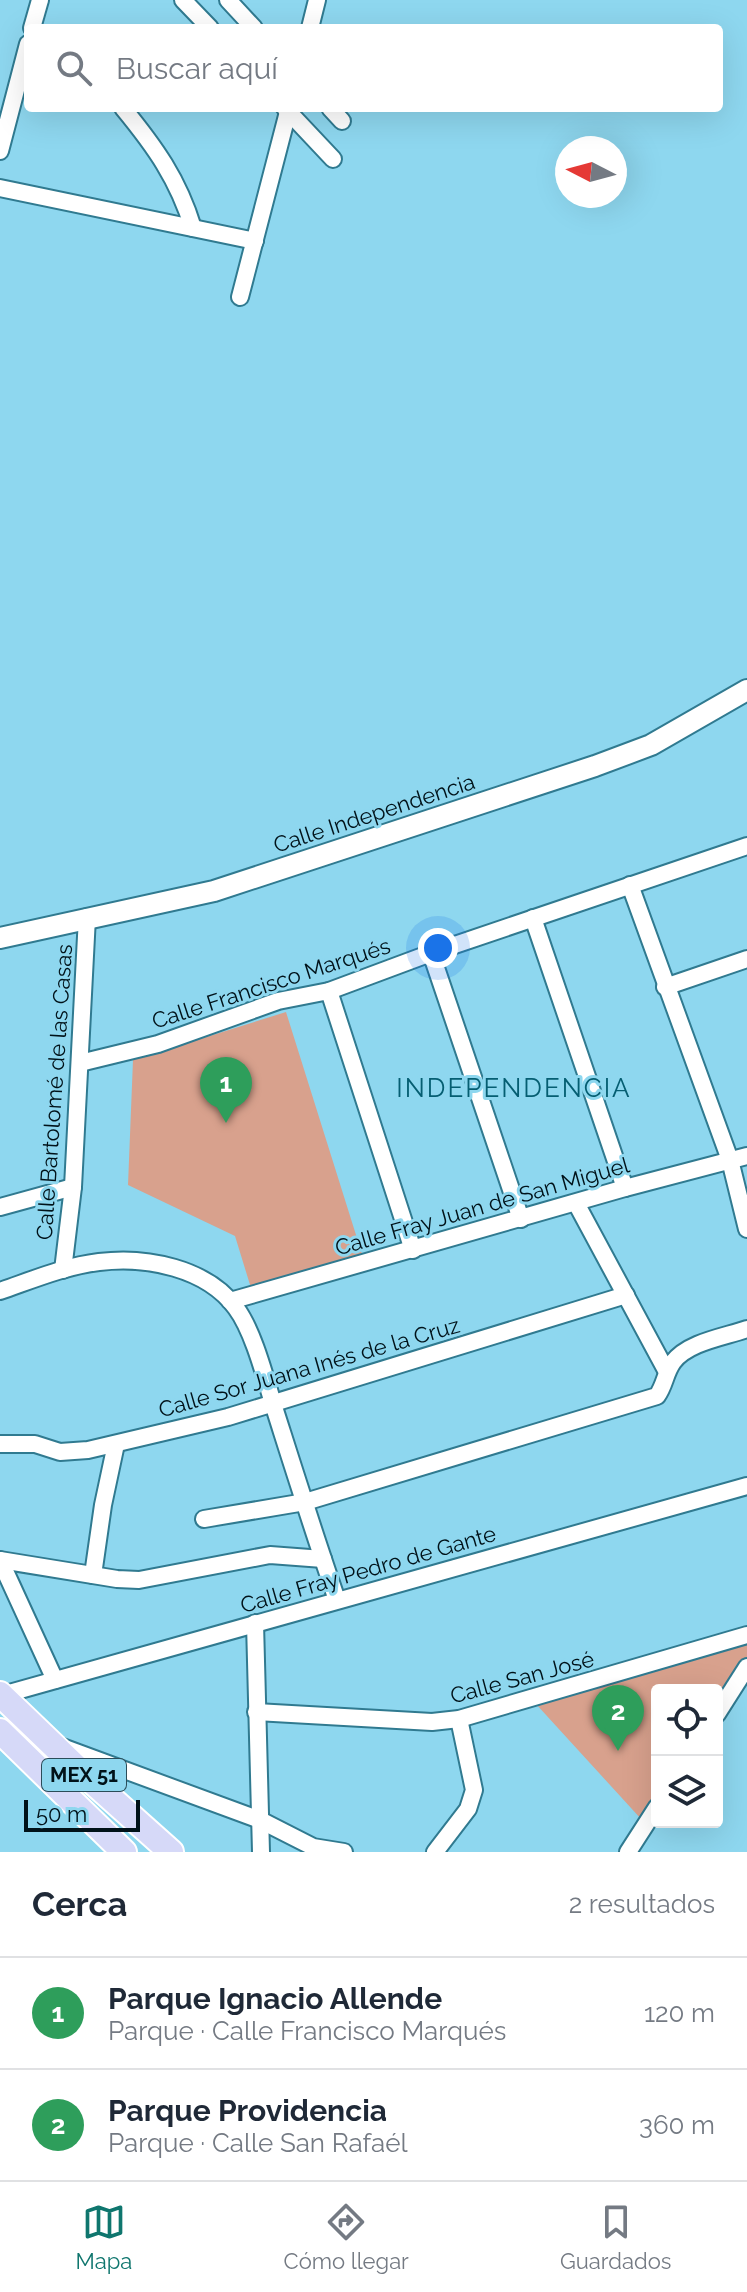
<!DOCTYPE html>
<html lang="es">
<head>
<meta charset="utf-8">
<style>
  :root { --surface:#fff; --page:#f6f6f7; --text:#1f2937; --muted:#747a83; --line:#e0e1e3; --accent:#0f766e }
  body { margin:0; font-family:Raleway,sans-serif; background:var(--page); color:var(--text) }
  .controls { position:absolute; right:24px; bottom:24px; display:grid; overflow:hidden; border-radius:8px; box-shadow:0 8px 32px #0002 }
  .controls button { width:72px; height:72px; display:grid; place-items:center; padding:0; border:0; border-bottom:2px solid var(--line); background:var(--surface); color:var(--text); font:40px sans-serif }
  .compass { position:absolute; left:555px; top:136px; width:72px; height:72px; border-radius:50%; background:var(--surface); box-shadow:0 8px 32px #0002; rotate:276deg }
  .scale { position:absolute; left:24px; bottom:20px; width:116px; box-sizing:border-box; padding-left:8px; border:4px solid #001219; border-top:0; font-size:22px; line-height:28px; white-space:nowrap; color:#001219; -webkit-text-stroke:6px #8ed7ef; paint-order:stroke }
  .you { position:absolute; left:438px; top:948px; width:28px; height:28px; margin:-20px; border:6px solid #fff; border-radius:50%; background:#1a73e8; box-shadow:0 0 0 12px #1a73e833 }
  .badge { display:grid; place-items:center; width:52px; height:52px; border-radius:50%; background:var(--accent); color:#fff; font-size:26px; font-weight:700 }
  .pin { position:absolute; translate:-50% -66px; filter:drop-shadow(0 2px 4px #0008) }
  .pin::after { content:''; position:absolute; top:42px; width:28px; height:24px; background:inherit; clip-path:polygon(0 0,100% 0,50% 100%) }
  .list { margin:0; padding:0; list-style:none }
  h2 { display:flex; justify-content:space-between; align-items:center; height:104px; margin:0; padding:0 32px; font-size:34px }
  h2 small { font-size:26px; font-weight:400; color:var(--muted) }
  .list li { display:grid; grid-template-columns:52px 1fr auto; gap:24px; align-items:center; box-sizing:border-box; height:112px; padding:0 32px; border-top:2px solid var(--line) }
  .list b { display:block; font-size:30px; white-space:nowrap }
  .list p { margin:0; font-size:26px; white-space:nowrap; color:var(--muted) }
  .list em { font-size:26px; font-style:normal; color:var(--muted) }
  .icon { flex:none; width:44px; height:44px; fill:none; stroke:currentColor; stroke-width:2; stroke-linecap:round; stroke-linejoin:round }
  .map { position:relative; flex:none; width:747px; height:1852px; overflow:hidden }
  .search { position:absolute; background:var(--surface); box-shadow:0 8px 32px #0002; left:24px; right:24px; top:24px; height:88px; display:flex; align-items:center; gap:20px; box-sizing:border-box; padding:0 28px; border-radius:8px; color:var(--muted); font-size:30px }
  .sheet { height:328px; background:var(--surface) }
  nav { display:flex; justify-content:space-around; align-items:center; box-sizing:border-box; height:112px; border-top:2px solid var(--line); background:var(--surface); font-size:22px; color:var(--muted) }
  nav a { display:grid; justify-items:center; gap:4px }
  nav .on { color:var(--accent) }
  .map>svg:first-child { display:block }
</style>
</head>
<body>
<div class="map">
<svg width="747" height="1852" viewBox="0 0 747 1852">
  <rect width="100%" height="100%" fill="#8ed7ef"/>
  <!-- green -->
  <g fill="#d8a18d">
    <path d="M286,1012L362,1254L251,1288L235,1236L128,1185L133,1060Z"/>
    <path d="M747,1641V1657L717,1704V1690H657V1797L642,1820L536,1704Z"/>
  </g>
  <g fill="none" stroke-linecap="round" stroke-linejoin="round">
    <!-- minor casing -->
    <g stroke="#307a90" stroke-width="20">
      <g id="minor">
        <path d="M183,0L210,28"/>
        <path d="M228,0L254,28"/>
        <path d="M32,28L40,0"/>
        <path d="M310,28L317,0"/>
        <path d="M123,108C155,147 178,179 193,228"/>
        <path d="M285,108L333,159"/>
        <path d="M330,108L342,121"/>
        <path d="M0,151L28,44"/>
        <path d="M0,188L255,241"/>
        <path d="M240,297L289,108"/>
        <path d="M630,885L730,1160L747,1229"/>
        <path d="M533,918L625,1188"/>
        <path d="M431,953L521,1219"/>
        <path d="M665,987L747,959"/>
        <path d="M329,991L413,1250"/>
        <path d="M80,1063L158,1044L278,1001L329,991L431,953L747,846"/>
        <path d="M576,1203L667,1372"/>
        <path d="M0,1207L73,1187"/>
        <path d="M63,1270L73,1187L87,917"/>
        <path d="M0,1291C32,1280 65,1266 99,1262C146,1256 207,1268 236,1308C254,1332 266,1381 275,1410C295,1473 315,1537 337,1600"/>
        <path d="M230,1301L625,1188L747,1156"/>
        <path d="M0,1444H35L60,1452L88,1450L228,1417L626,1295"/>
        <path d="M204,1519L305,1502L657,1396C665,1385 665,1373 673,1362C688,1342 724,1337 747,1329"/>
        <path d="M0,1560L117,1579L139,1580L270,1555L323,1559"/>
        <path d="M0,1560L55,1680"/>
        <path d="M93,1575L103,1505L116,1444"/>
        <path d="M255,1623L261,1852"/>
        <path d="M2,1695L747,1486"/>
        <path d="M256,1712L432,1722L459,1719L747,1635"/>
        <path d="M717,1714L747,1667"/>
        <path d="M62,1747L260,1820L313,1847L344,1852"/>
        <path d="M435,1852L468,1809L474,1790L459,1719"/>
        <path d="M628,1852L657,1807"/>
      </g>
    </g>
    <!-- tertiary casing -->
    <g stroke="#307a90" stroke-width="24">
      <path id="tertiary" d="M0,938L214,891L595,766L651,745L747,690"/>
    </g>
    <!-- primary casing -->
    <g stroke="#fff" stroke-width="28">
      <g id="primary">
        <path d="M0,1694L77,1768L171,1852"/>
        <path d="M0,1731L124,1852"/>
      </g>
    </g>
    <!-- minor -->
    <use href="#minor" stroke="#fff" stroke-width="16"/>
    <!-- tertiary -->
    <use href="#tertiary" stroke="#fff" stroke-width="20"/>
    <!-- primary -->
    <use href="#primary" stroke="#d6d9f8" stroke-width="24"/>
  </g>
  <g text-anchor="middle" stroke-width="6" stroke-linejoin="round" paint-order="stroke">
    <!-- shield labels -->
    <rect fill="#8ed7ef" stroke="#2b4d59" stroke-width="2" x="42" y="1759" width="84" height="32" rx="6"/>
    <g font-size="20" font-weight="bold" fill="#001219">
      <text x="84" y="1782">MEX 51</text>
    </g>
    <!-- street labels -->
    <g font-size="22" fill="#001219" stroke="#8ed7ef">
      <text transform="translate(374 813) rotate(-18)" y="8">Calle Independencia</text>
      <text transform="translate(271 983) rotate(-18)" y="8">Calle Francisco Marqués</text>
      <text transform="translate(54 1092) rotate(-86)" y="8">Calle Bartolomé de las Casas</text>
      <text transform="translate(482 1206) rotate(-16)" y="8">Calle Fray Juan de San Miguel</text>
      <text transform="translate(309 1367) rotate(-16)" y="8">Calle Sor Juana Inés de la Cruz</text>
      <text transform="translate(368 1569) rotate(-16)" y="8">Calle Fray Pedro de Gante</text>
      <text transform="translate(522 1677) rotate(-15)" y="8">Calle San José</text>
    </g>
    <!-- quarter labels -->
    <g font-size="26" letter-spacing="2" fill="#055e72" stroke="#8ed7ef">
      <text x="514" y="1097">INDEPENDENCIA</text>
    </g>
  </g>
</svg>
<div class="controls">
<button><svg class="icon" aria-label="locate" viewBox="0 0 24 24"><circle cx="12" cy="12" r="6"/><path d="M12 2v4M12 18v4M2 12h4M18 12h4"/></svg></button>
<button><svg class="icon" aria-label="layers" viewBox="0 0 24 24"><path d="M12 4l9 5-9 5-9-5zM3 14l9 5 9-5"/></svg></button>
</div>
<svg class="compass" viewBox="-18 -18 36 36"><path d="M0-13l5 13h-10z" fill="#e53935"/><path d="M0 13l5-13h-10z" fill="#747a83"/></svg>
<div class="scale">50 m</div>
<div class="you"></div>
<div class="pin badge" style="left:226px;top:1123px;background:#2e9e5b">1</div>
<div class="pin badge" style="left:618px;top:1751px;background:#2e9e5b">2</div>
<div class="search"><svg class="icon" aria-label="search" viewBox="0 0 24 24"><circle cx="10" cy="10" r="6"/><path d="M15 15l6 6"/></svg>Buscar aquí</div>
</div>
<section class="sheet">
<h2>Cerca<small>2 resultados</small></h2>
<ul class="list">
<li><span class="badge" style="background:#2e9e5b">1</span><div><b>Parque Ignacio Allende</b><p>Parque · Calle Francisco Marqués</p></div><em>120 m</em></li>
<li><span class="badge" style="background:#2e9e5b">2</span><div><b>Parque Providencia</b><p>Parque · Calle San Rafaél</p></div><em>360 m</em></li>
</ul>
</section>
<nav>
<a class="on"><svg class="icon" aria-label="map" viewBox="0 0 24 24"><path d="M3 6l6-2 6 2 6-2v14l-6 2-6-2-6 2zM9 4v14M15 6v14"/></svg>Mapa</a>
<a><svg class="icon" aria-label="directions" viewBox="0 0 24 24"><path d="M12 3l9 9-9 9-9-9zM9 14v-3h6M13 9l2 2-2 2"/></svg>Cómo llegar</a>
<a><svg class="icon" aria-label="saved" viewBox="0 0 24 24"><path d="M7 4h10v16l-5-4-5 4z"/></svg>Guardados</a>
</nav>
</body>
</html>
